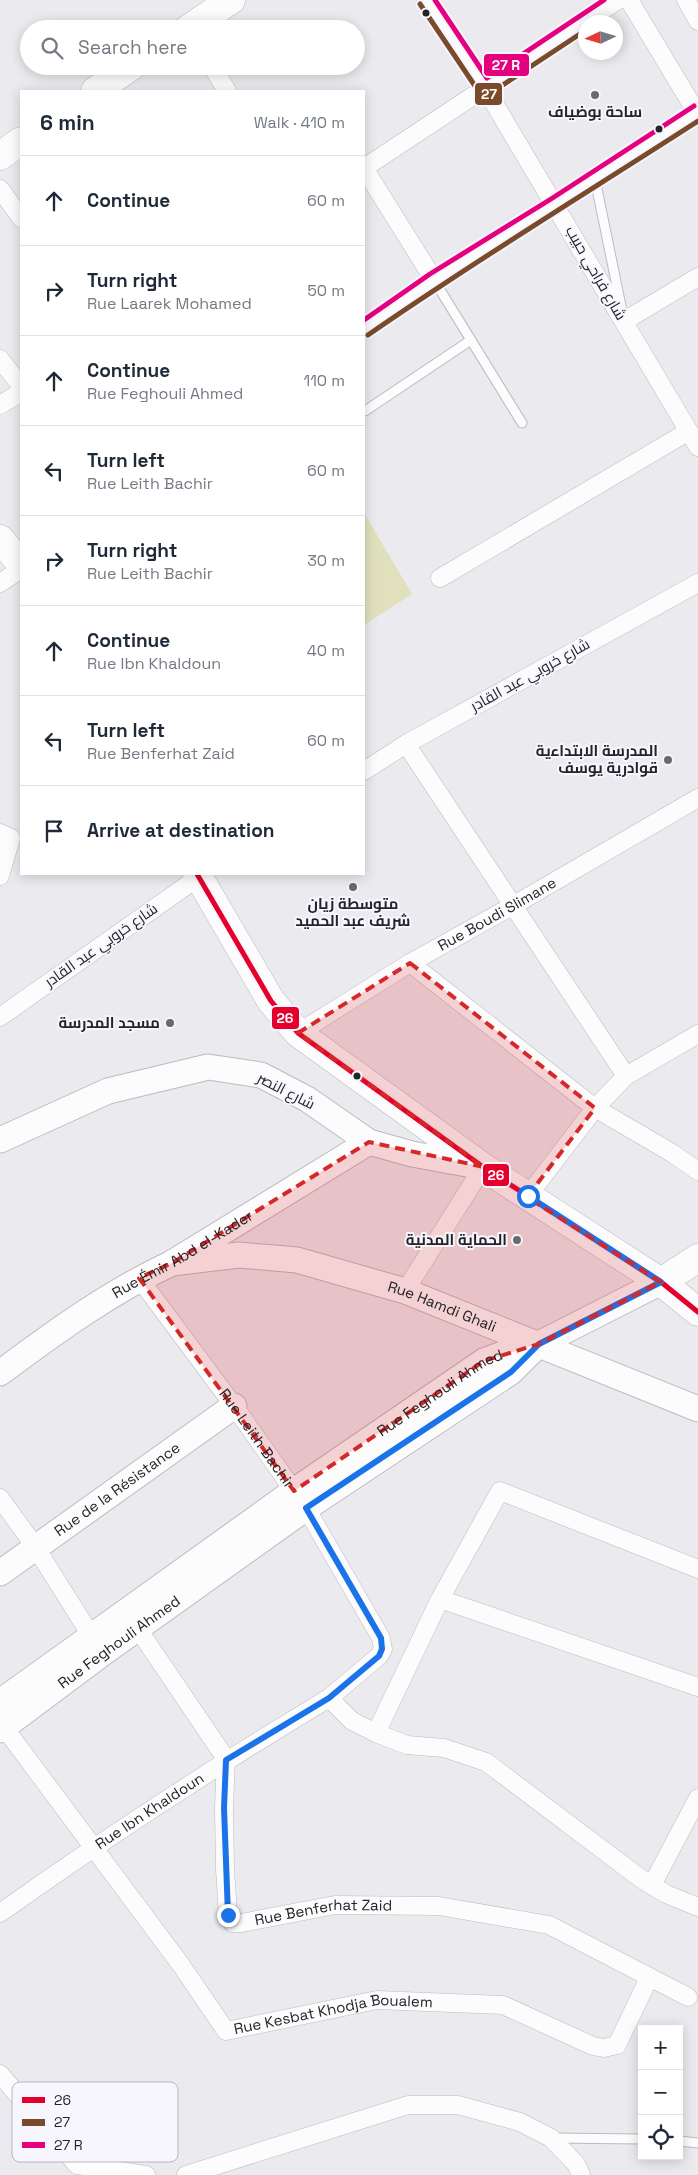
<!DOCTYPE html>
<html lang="en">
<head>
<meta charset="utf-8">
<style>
  :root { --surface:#fff; --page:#f2f2f3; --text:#1f2937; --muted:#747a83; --line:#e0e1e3 }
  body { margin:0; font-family:"Space Grotesk",Cairo,sans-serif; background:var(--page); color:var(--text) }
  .controls { position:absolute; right:15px; bottom:15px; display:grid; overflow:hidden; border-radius:0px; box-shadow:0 2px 12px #0003 }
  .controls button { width:45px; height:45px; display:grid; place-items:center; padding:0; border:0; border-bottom:1px solid var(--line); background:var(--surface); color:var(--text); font:25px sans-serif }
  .compass { position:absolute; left:578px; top:15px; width:45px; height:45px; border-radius:50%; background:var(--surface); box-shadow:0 2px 12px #0003; rotate:266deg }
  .stop { position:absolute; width:15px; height:15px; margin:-11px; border:4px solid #1a73e8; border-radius:50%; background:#fff }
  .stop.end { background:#1a73e8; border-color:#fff; box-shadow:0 1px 5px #0008 }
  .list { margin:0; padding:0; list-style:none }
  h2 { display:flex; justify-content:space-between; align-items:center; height:65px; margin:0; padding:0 20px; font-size:21px }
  h2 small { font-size:16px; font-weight:400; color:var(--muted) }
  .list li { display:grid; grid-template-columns:32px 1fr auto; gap:15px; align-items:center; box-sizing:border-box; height:90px; padding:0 20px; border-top:1px solid var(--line) }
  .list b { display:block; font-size:19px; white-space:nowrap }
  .list p { margin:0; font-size:16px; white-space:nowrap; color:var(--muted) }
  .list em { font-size:16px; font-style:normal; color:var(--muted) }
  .icon { flex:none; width:28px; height:28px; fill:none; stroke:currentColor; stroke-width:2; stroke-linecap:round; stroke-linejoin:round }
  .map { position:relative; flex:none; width:698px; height:2175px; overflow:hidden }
  .search { position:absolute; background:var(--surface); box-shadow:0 2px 12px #0003; left:20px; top:20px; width:345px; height:55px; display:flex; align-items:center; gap:12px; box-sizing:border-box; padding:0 18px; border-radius:28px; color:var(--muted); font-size:19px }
  .panel { position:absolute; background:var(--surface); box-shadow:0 2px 12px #0003; left:20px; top:90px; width:345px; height:785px; border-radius:0px }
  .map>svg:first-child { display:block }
</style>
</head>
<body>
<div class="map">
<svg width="698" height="2175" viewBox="0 0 698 2175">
  <rect width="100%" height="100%" fill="#ebeaef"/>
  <!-- green -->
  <path fill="#e0e1bc" d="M364,513L412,594L364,625Z"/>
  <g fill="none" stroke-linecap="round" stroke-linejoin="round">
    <!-- lane casing -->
    <g stroke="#bcbbc0" stroke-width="11">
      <g id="lane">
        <path d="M595,179L621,306"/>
        <path d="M434,280L522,423"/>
        <path d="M365,411L471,340"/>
        <path d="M551,2138L642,2139"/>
        <path d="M679,2141L698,2143"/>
      </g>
    </g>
    <!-- street casing -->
    <g stroke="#bcbbc0" stroke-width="19">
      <g id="street">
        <path d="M426,0L485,88L698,447"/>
        <path d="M629,0L698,115"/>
        <path d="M686,0L698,21"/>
        <path d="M212,66L227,91"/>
        <path d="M364,168L618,0"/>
        <path d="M364,168L434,280"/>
        <path d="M0,189L21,218"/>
        <path d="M624,321L698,277"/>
        <path d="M364,329C461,261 563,200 662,135"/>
        <path d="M0,359L21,386"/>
        <path d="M0,405L21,392"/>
        <path d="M440,578L689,431"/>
        <path d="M0,583L21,569"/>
        <path d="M406,744L626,1076"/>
        <path d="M364,771L406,744L698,583"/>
        <path d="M0,833L11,838L0,876"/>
        <path d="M410,963L595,1108L672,1153L698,1171"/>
        <path d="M0,1017L203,874"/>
        <path id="s1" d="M298,1033L410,963L514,905L698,798"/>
        <path d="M527,1197L595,1108L626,1076L698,1034"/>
        <path id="s2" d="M139,1278L234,1406L306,1508L381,1638L383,1649L379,1656L329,1698L352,1721L376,1733"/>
        <path d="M405,1291L483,1167"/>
        <path d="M0,1498L36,1548L97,1645"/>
        <path d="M698,1569L500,1491L440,1599L376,1733L407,1745L444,1748L486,1762L640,1878L666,1894L698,1907"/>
        <path d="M440,1599L698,1687"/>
        <path id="s3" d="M138,1629L226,1759L224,1808L225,1869L228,1915L233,1923H241L335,1905L439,1906L549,1925L688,1997"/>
        <path id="s4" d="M0,1722L181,1965L226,2031L377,2000L503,2005L593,2046L604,2048L617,2045L649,1978"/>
        <path d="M652,1885L698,1798"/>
        <path id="s5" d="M0,1913C107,1837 216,1766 329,1698"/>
        <path d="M0,2074L77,2165L146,2175"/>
        <path d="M186,2175L408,2105H458L520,2122L551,2138L576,2164L581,2175"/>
      </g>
    </g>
    <!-- secondary casing -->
    <g stroke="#bcbbc0" stroke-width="27">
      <g id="secondary">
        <path d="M0,1140L108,1091L208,1067L261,1075L307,1099L369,1142L412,1154L483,1167"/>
        <path id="s6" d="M172,1263L239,1255L297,1260L405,1291L698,1409"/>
        <path id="s7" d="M0,1373C55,1332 110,1292 172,1263L369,1142"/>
        <path id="s8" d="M0,1573L234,1406"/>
        <path id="s9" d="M0,1702L294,1491L484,1361L508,1352L539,1344L661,1282"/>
        <path id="s10" d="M0,1730L103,1653L306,1508L511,1372L539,1344"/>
      </g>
    </g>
    <!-- primary casing -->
    <g stroke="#bcbbc0" stroke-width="29">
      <g id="primary">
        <path d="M188,29L231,0"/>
        <path d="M95,91L132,66"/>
        <path d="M0,156L21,141"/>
        <path d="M0,539L21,564"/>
        <path d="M197,874L271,1001L298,1033L483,1167L661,1282L698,1312"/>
        <path d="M661,1282L698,1258"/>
      </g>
    </g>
    <!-- lane -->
    <use href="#lane" stroke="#fcfcfd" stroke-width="9"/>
    <!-- street -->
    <use href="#street" stroke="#fcfcfd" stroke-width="18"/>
    <!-- secondary -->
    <use href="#secondary" stroke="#fcfcfd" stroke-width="25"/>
    <!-- primary -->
    <use href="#primary" stroke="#fcfcfd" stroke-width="28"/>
    <!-- street-bridge casing -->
    <g stroke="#bcbbc0" stroke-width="19" stroke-linecap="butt">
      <path id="street-bridge" d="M662,135L698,112"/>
    </g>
    <!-- street-bridge -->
    <use href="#street-bridge" stroke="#fcfcfd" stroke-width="18"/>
    <!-- bus-1 casing -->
    <g stroke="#f7f5fe" stroke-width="9">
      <path id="bus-1" d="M197,874L271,1001L298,1033L483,1167L661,1282L698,1312"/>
    </g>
    <!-- bus-2 casing -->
    <g stroke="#f7f5fe" stroke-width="9">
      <g id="bus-2">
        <path d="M420,4L479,92L484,95L489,94L586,30"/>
        <path d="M368,335C476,260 588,192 698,121"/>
      </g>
    </g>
    <!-- bus-3 casing -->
    <g stroke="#f7f5fe" stroke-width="9">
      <g id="bus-3">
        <path d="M435,0L487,78L604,0"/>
        <path d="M364,320L430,274L551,199L694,106"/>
      </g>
    </g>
    <!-- bus-1 -->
    <use href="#bus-1" stroke="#e4002b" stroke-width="5"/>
    <!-- bus-2 -->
    <use href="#bus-2" stroke="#7a4b2a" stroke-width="5"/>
    <!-- bus-3 -->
    <use href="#bus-3" stroke="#e5007d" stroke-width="5"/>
  </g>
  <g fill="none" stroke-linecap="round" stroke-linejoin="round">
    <!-- route -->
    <path stroke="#1a73e8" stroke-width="6" d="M228,1915L224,1808L226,1760L329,1698L379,1656L382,1649L381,1638L306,1508L511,1372L539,1344L661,1282L528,1196"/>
  </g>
  <!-- marked area -->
  <path fill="#d62828" fill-opacity="0.2" stroke="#d62828" stroke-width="4" stroke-dasharray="10 6" stroke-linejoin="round" d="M410,963L595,1108L527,1197L661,1282L539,1344L484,1361L294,1491L139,1278L172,1263L369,1142L484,1167L298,1033Z"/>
  <!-- markers -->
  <g fill="#242427" stroke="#f7f5fe" stroke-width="2">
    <circle cx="426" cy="13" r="4.5"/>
    <circle cx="659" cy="129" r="4.5"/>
    <circle cx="357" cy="1076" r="4.5"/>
  </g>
  <g fill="#6a696d" stroke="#f7f5fe" stroke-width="2">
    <circle cx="595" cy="95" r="5"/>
    <circle cx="668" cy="760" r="5"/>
    <circle cx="353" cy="887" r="5"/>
    <circle cx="170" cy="1023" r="5"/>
    <circle cx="517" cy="1240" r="5"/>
  </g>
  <g text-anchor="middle" stroke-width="4" stroke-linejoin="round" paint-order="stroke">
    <!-- poi labels -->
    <g font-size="15" font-weight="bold" fill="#242427" stroke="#f7f5fe" text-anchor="end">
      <text x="595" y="117" text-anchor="middle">ساحة بوضياف</text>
      <text x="658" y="756">المدرسة الابتداءية<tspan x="658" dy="17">قوادرية يوسف</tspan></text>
      <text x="353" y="909" text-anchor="middle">متوسطة زيان<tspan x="353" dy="17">شريف عبد الحميد</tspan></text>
      <text x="160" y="1028">مسجد المدرسة</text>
      <text x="507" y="1245">الحماية المدنية</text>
    </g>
    <!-- street labels -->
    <g font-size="15" fill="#242427" stroke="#f7f5fe">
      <text transform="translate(596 273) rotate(60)" y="5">شارع فراحي حبيب</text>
      <text transform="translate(530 675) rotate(-29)" y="5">شارع خروبي عبد القادر</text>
      <text dy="5" stroke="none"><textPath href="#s1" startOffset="232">Rue Boudi Slimane</textPath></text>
      <text transform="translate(101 945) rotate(-35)" y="5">شارع خروبي عبد القادر</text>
      <text transform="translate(286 1091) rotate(27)" y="5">شارع النصر</text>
      <text dy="5" stroke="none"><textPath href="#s7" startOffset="218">Rue Émir Abd el-Kader</textPath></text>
      <text dy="5" stroke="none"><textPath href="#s6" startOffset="278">Rue Hamdi Ghali</textPath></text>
      <text dy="5" stroke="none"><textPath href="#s9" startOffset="538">Rue Feghouli Ahmed</textPath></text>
      <text dy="5" stroke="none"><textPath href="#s2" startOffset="199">Rue Leith Bachir</textPath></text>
      <text dy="5" stroke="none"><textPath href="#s8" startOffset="144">Rue de la Résistance</textPath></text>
      <text dy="5" stroke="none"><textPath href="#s10" startOffset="148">Rue Feghouli Ahmed</textPath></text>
      <text dy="5" stroke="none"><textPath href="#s5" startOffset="181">Rue Ibn Khaldoun</textPath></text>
      <text dy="5" stroke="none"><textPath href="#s3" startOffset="414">Rue Benferhat Zaid</textPath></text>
      <text dy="5" stroke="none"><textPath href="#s4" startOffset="492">Rue Kesbat Khodja Boualem</textPath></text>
    </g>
  </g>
  <!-- legend -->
  <rect x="12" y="2082" width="166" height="80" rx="8" fill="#f7f5fe" stroke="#b8b6be" stroke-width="1"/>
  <rect x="22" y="2097" width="23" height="6" fill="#e4002b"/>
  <rect x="22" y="2119" width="23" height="7" fill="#7a4b2a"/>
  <rect x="22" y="2142" width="23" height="6" fill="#e5007d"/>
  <g font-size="14" fill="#242427">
    <text x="54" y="2105">26</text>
    <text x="54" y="2127">27</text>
    <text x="54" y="2150">27 R</text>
  </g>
  <g stroke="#f7f5fe" stroke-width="2">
    <rect x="483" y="53" width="47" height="24" rx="5" fill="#e5007d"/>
    <rect x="474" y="82" width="29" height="24" rx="5" fill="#7a4b2a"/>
    <rect x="271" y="1006" width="29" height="24" rx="5" fill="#e4002b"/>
    <rect x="482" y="1163" width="28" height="24" rx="5" fill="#e4002b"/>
  </g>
  <g font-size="14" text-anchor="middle" font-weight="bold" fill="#fff">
    <text x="506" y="70">27 R</text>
    <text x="489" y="99">27</text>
    <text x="285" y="1023">26</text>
    <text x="496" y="1180">26</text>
  </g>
</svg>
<div class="controls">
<button>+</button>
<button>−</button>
<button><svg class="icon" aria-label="locate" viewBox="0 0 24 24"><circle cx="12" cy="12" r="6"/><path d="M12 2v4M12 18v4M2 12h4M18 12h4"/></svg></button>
</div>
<svg class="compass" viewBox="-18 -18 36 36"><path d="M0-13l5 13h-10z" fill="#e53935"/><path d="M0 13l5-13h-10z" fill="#747a83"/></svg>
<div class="stop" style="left:528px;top:1196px"></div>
<div class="stop end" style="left:228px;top:1915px"></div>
<div class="search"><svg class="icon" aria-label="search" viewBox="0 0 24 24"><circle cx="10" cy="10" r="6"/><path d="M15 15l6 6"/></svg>Search here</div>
<section class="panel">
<h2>6 min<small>Walk · 410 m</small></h2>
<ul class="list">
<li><svg class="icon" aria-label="ahead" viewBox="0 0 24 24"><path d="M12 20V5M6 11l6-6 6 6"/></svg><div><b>Continue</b></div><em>60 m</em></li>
<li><svg class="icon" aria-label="right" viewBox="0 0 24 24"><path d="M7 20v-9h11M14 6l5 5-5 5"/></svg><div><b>Turn right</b><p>Rue Laarek Mohamed</p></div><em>50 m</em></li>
<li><svg class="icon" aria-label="ahead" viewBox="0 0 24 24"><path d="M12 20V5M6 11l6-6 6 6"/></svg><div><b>Continue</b><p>Rue Feghouli Ahmed</p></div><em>110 m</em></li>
<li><svg class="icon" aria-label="left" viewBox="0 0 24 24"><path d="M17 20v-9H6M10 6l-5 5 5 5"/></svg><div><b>Turn left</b><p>Rue Leith Bachir</p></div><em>60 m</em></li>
<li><svg class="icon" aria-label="right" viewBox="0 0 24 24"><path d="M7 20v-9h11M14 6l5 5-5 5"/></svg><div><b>Turn right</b><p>Rue Leith Bachir</p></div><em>30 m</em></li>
<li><svg class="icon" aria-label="ahead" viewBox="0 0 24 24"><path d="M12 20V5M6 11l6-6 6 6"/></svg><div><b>Continue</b><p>Rue Ibn Khaldoun</p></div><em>40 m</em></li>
<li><svg class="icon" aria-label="left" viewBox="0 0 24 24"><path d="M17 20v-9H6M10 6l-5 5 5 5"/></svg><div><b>Turn left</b><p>Rue Benferhat Zaid</p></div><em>60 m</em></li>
<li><svg class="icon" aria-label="arrive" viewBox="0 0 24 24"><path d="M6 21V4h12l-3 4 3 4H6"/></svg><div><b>Arrive at destination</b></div></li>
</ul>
</section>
</div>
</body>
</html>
